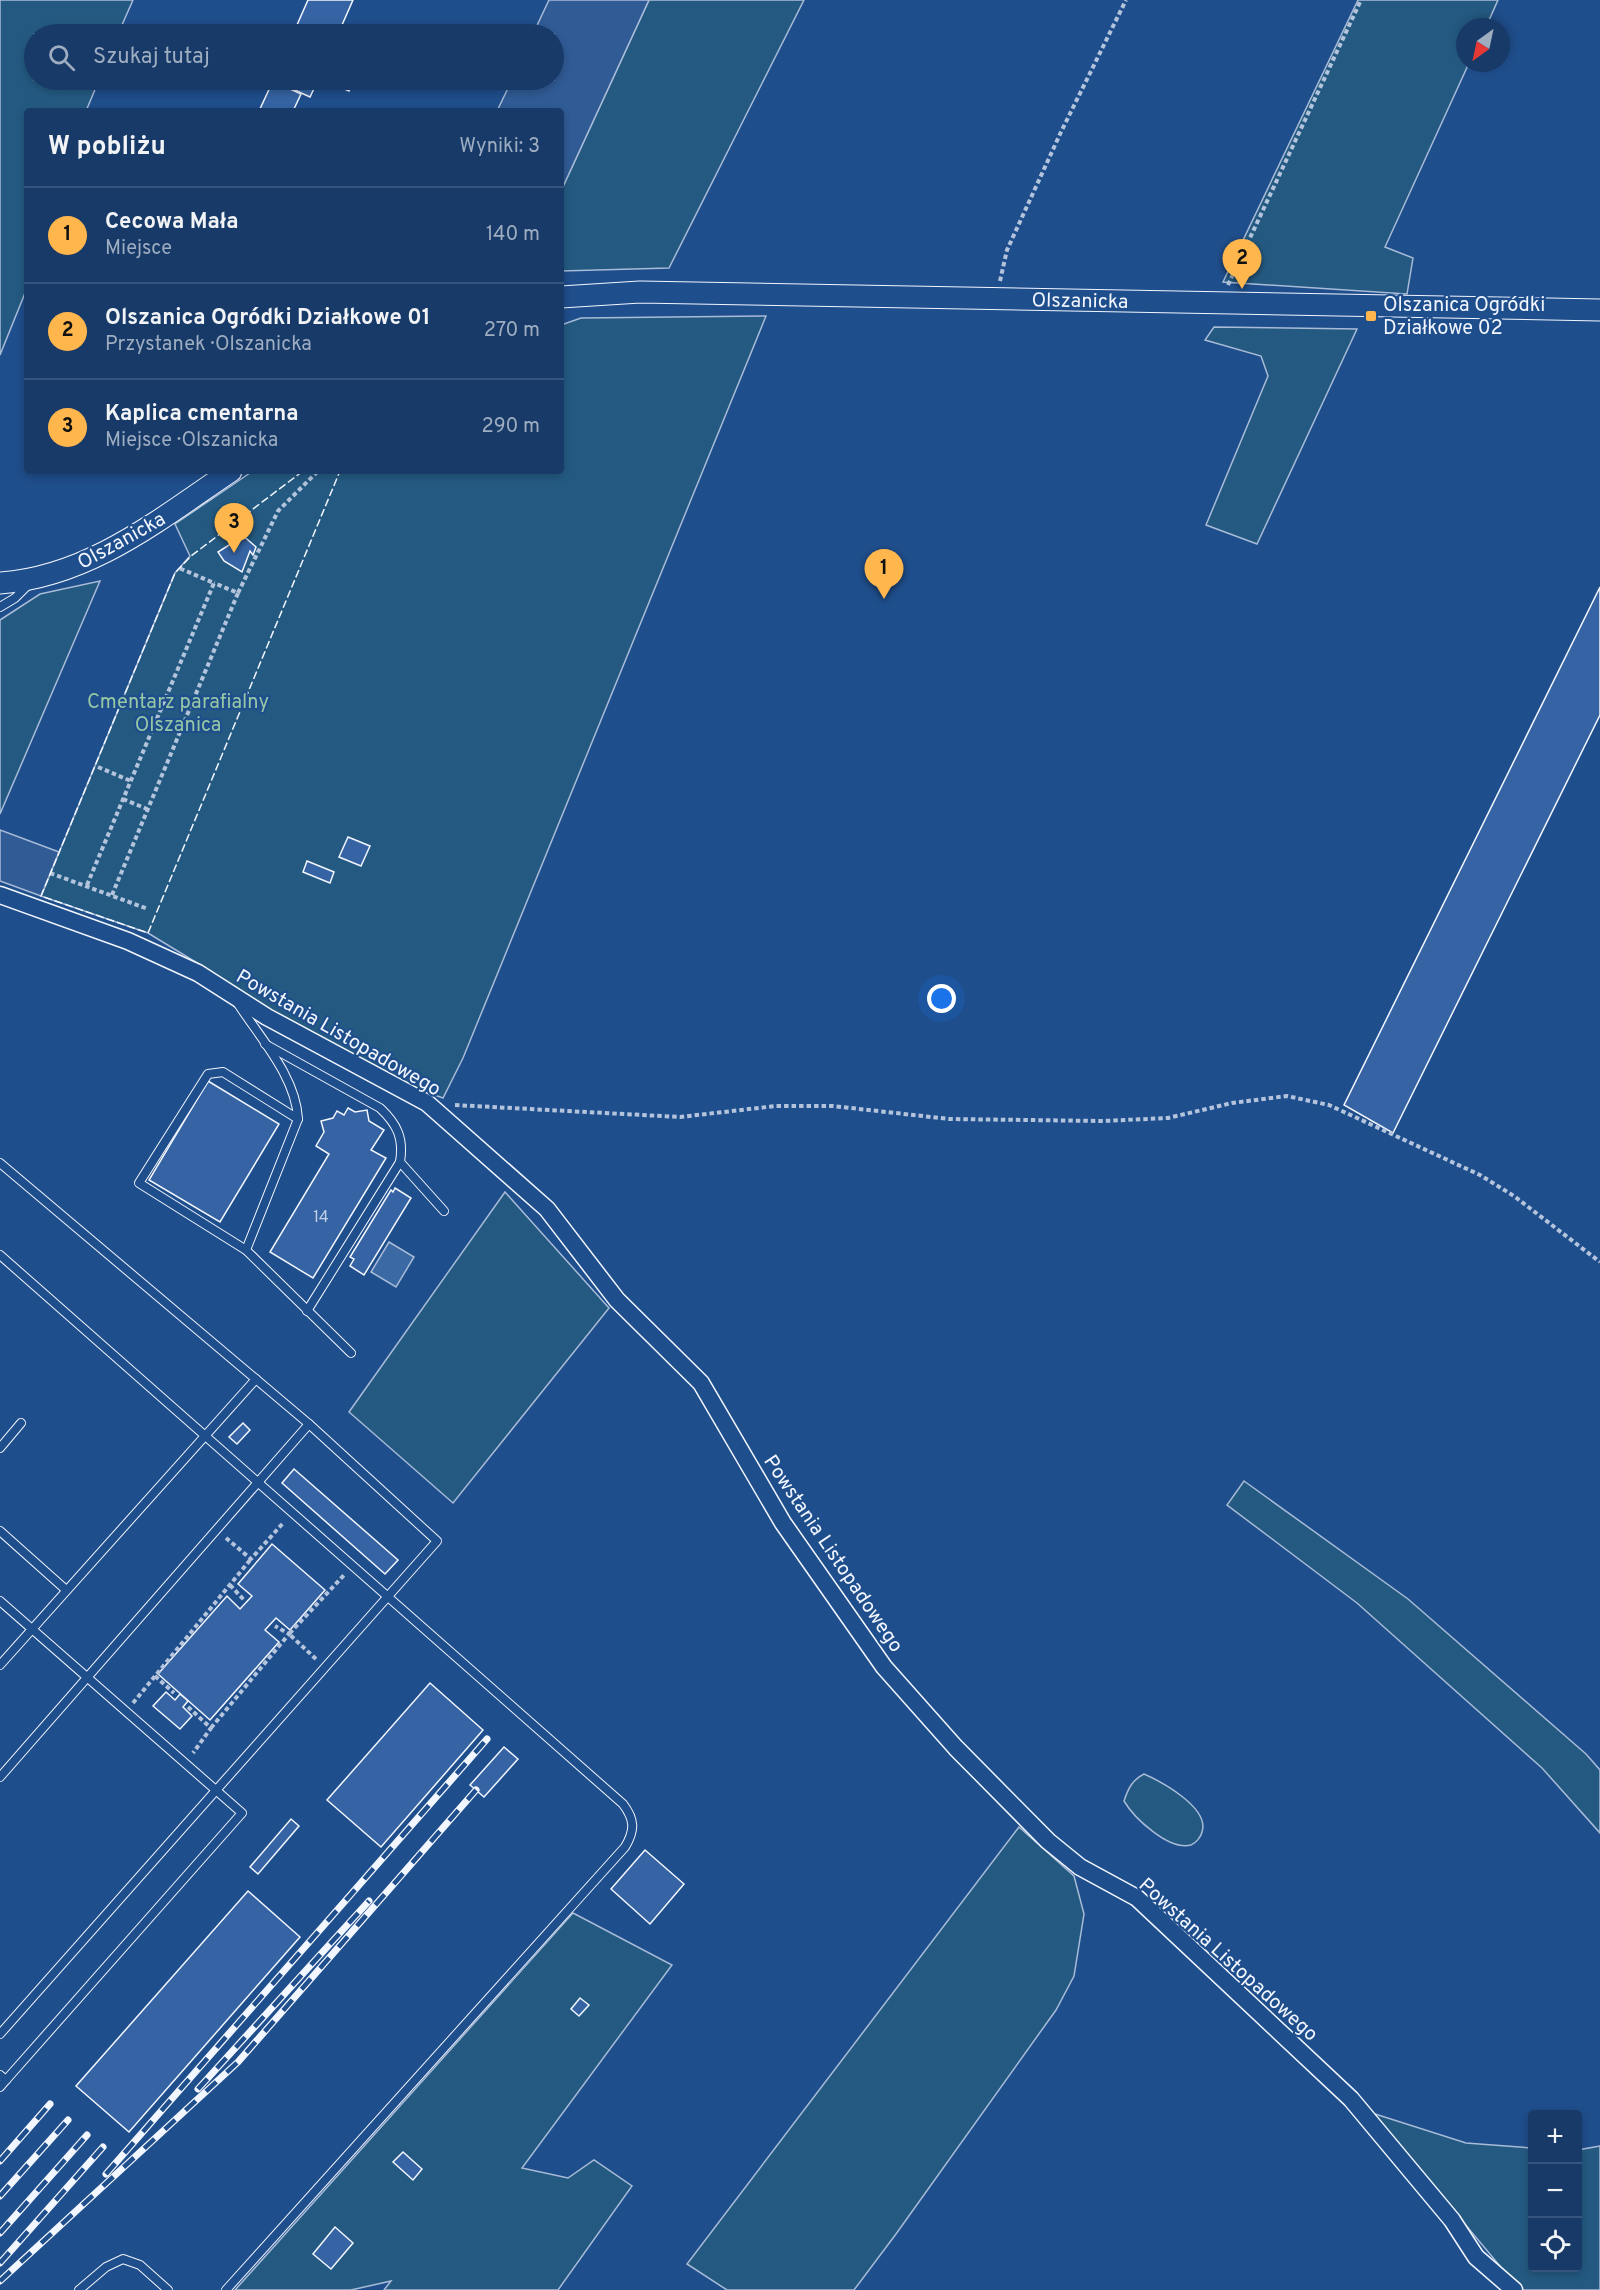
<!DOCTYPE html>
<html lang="pl">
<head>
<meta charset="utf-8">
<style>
  :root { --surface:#173a69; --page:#244571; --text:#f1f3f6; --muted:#9eadc0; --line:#36547d; --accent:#ffb74d }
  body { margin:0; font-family:Overpass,sans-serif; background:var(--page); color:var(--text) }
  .controls { position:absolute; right:18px; bottom:18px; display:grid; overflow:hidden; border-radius:6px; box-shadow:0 3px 9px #0003 }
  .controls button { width:54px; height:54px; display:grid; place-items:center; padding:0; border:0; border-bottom:2px solid var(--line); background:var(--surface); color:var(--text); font:30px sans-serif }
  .compass { position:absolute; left:1456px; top:18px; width:54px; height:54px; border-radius:50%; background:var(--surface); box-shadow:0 3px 9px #0003; rotate:213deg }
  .you { position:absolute; left:942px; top:999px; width:21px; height:21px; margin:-15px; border:4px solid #fff; border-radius:50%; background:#1a73e8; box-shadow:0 0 0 9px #1a73e833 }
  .badge { display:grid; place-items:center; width:39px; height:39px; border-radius:50%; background:var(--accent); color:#111; font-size:20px; font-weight:700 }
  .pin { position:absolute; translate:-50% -50px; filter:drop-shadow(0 2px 3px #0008) }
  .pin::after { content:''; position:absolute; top:32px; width:21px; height:18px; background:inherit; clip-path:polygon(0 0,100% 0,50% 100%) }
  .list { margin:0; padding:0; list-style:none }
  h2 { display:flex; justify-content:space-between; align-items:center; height:78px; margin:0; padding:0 24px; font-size:26px }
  h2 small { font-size:20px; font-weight:400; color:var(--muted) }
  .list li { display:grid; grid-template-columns:39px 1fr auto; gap:18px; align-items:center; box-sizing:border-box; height:96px; padding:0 24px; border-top:2px solid var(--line) }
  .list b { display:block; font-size:22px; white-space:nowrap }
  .list p { margin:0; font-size:20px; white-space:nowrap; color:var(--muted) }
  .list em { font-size:20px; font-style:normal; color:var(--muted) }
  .icon { flex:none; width:33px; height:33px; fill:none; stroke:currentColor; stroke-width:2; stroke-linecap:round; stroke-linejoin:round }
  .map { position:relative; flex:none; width:1600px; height:2290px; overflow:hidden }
  .search { position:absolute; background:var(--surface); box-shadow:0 3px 9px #0003; left:24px; top:24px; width:540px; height:66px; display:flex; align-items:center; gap:15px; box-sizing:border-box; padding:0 21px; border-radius:33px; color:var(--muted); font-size:22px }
  .panel { position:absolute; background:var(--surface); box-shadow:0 3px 9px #0003; left:24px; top:108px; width:540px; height:366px; border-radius:6px }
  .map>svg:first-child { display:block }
</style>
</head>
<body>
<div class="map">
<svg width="1600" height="2290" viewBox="0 0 1600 2290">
  <rect width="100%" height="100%" fill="#1f4e8c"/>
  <!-- green -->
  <g fill="#245a82" stroke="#a8bbd7" stroke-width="1.5">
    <path d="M0,0H133L118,34H34V80H99L86,111H27V288L0,355Z"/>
    <path d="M649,0H804L669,268L561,271V191Z"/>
    <path d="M1358,0H1498L1486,27H1465V63H1469L1385,247L1413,258L1407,294L1223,282Z"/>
    <path d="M766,316L463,1058L443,1098L407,1085L262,1008L207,969L148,933L41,896L175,573L190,556L175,524L253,471H561V325L581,318Z"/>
    <path d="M1214,327L1357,329L1257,544L1206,525L1268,376L1261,356L1205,340Z"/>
    <path d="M100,581L0,814V620L40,594Z"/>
    <path d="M505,1192L609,1308L453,1503L349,1412Z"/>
    <path d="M1244,1481L1408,1599L1586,1754L1600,1770V1833L1542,1768L1357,1603L1227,1505Z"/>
    <path d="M1144,1774C1162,1782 1210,1808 1202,1832C1201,1837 1196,1843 1191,1845C1169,1851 1134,1818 1124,1801C1128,1789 1132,1780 1144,1774Z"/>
    <path d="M1019,1827L1074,1876L1084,1914L1074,1976L1056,2010L896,2234L854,2290H727L687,2264Z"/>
    <path d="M573,1913L672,1965L522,2168L568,2178L594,2160L632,2186L558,2290H384L391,2281L351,2290H235Z"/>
    <path d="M1372,2113L1466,2143L1532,2148V2268H1578V2150L1600,2146V2290H1520Z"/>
  </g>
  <!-- parking -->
  <g fill="#305b95" stroke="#a8bbd7" stroke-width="1.5">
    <path d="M549,0H649L561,191V111H497L512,80H554V34H533Z"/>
    <path d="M0,830L59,852L41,896L0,881Z"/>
  </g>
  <!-- water -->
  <path fill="#3b69a3" stroke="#a8bbd7" stroke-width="1.5" d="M389,1242L414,1257L396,1287L371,1272Z"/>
  <!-- building -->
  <g fill="#3563a3" stroke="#f2f6ff" stroke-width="1.5">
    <path d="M308,0H353L338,34H293Z"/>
    <path d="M273,80H318L310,97Z"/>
    <path d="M332,80H354L349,91L330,83Z"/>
    <path d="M273,81L301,94L293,111H259Z"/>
    <path d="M240,533L256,547L253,555L250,551L242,572L224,561L218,552L237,540L233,538Z"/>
    <path d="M1600,587V715L1393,1133L1344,1105Z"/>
    <path d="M348,837L370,846L361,866L339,857Z"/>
    <path d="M307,861L334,872L330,883L303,872Z"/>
    <path d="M208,1081L279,1124L220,1222L149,1180Z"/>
    <path d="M348,1108L355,1112L367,1110L369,1121L384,1130L371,1150L386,1158L313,1278L270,1252L329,1154L316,1146L324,1132L321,1121L333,1118L337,1111L344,1115Z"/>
    <path d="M395,1188L411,1198L364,1275L350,1266L354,1259L350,1257L391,1190L393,1192Z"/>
    <path d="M243,1423L250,1430L237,1444L229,1437Z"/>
    <path d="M294,1469L398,1560L385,1574L282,1483Z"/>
    <path d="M272,1544L325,1590L290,1630L276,1618L265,1630L279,1642L210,1720L158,1674L227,1596L240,1609L252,1596L238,1584Z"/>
    <path d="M430,1683L483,1730L381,1847L327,1800Z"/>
    <path d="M166,1692L175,1700L180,1694L188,1701L183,1707L192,1716L180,1729L153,1706Z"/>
    <path d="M504,1747L518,1759L484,1797L470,1785Z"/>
    <path d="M291,1819L299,1826L258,1874L250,1867Z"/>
    <path d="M645,1850L684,1884L650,1924L611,1889Z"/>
    <path d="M248,1891L300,1937L129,2132L76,2086Z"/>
    <path d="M580,1998L589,2005L579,2016L571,2009Z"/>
    <path d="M403,2152L422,2169L413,2180L393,2162Z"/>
    <path d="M335,2227L353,2243L331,2269L313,2254Z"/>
  </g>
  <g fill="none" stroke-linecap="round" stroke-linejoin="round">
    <!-- service casing -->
    <g stroke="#f2f6ff" stroke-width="10">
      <g id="service">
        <path d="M0,607L15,598L30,583"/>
        <path d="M237,1002C259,1037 296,1076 298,1119L246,1250L351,1353"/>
        <path d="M265,1044L380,1108C397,1124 404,1138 400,1162L307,1311"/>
        <path d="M400,1162L444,1211"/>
        <path d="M0,1163L309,1424L437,1541L0,2034"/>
        <path d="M246,1250L139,1183L208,1074L223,1072L298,1119"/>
        <path d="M0,1255L623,1804C635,1820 635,1830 625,1847L226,2290"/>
        <path d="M0,1448L21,1423"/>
        <path d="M0,1531L65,1589"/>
        <path d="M0,1601L242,1813L6,2080L0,2075"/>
        <path d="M0,1665L256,1379"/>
        <path d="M0,1777L309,1424"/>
        <path d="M0,2087L6,2080"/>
        <path d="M79,2290L106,2267L123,2259L140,2265L168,2290"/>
      </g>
    </g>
    <!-- minor casing -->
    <g stroke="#f2f6ff" stroke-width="19">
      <path id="minor" d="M0,895L128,941L198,973L267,1017L427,1103L547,1209L617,1300L701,1383L783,1523L884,1667L956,1748L1048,1841L1080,1867L1137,1898L1351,2099L1452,2220L1476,2257L1514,2290"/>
    </g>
    <!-- tertiary casing -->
    <g stroke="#f2f6ff" stroke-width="23">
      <g id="tertiary">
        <path d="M561,297L640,292L1600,310"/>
        <path d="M0,583C89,577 160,519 231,471"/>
      </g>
    </g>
    <!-- path -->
    <g stroke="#b3c4dc" stroke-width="4" stroke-dasharray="4.5 3" stroke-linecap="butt">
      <path d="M1000,281L1007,250L1061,132L1126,0"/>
      <path d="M1228,285L1361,0"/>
      <path d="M238,593L278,511L318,471"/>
      <path d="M98,767L131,781"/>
      <path d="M123,799L147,809"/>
      <path d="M50,873L148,909"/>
      <path d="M87,885L214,583L179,568"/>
      <path d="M112,895L238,593L214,583"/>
      <path d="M455,1105L680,1117L776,1106H833L949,1119L1103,1121L1168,1118L1232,1103L1287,1096L1329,1105L1480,1175L1514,1196L1600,1262"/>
      <path d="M226,1538L251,1559L284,1522"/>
      <path d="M230,1585L244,1600"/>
      <path d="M316,1659L289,1634L345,1574"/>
      <path d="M155,1676L174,1693"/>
      <path d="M133,1703L251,1559"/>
      <path d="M188,1707L211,1728L193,1753"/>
      <path d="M211,1728L289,1634L275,1626"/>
    </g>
    <!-- service -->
    <use href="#service" stroke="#1f4e8c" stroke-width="8"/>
    <!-- minor -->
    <use href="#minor" stroke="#1f4e8c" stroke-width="16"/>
    <!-- tertiary -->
    <use href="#tertiary" stroke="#1f4e8c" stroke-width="21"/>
    <!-- rail casing -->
    <g stroke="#f2f6ff" stroke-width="7">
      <g id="rail">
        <path d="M198,2089L369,1901"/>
        <path d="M0,2161L50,2104"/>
        <path d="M106,2174L487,1739"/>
        <path d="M0,2196L68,2120"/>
        <path d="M0,2233L87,2135"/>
        <path d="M0,2263L103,2147"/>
        <path d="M0,2281L238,2062L476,1790"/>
      </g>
    </g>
    <!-- rail -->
    <use href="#rail" stroke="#1f4e8c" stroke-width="4.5" stroke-dasharray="14" stroke-linecap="butt"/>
    <!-- fence -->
    <path stroke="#f2f6ff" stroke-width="1.5" stroke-dasharray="8 3" stroke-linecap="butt" d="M303,471L191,556L175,573L41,896L148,933L340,471"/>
  </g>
  <!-- markers -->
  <rect fill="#ffb74d" stroke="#1f4e8c" stroke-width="2" x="1365" y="310" width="12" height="12" rx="3"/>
  <g text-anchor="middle" stroke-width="4.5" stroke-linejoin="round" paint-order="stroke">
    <!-- number labels -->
    <g font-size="16" fill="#c3d1e8">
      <text x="321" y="1222">14</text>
    </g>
    <!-- street labels -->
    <g font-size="20" fill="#f2f6ff" stroke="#1f4e8c">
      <text transform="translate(1080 300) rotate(1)" y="7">Olszanicka</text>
      <text transform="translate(121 540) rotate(-29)" y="7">Olszanicka</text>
      <text transform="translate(339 1032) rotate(30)" y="7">Powstania Listopadowego</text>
      <text transform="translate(834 1553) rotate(56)" y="7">Powstania Listopadowego</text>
      <text transform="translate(1229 1959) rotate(42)" y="7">Powstania Listopadowego</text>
    </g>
    <!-- poi labels -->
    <g font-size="20" fill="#f2f6ff" stroke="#1f4e8c" text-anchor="start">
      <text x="1383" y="311">Olszanica Ogródki<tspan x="1383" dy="23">Działkowe 02</tspan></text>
    </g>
    <!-- park labels -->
    <g font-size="20" fill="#97c8a6" stroke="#1f4e8c">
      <text x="178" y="708">Cmentarz parafialny<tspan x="178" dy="23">Olszanica</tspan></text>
    </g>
  </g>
</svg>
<div class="controls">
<button>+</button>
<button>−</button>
<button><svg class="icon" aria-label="locate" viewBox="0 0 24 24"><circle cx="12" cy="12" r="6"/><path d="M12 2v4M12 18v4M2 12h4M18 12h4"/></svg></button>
</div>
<svg class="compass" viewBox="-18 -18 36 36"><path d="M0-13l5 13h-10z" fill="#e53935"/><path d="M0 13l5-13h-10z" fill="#9eadc0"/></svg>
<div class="you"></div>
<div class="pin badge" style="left:884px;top:599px">1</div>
<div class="pin badge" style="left:1242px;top:289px">2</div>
<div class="pin badge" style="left:234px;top:553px">3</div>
<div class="search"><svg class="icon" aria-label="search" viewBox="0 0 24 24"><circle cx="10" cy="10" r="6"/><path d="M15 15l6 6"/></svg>Szukaj tutaj</div>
<section class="panel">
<h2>W pobliżu<small>Wyniki: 3</small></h2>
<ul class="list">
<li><span class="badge">1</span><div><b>Cecowa Mała</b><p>Miejsce</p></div><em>140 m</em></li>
<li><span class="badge">2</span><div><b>Olszanica Ogródki Działkowe 01</b><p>Przystanek · Olszanicka</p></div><em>270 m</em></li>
<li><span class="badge">3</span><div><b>Kaplica cmentarna</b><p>Miejsce · Olszanicka</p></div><em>290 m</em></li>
</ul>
</section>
</div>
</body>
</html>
